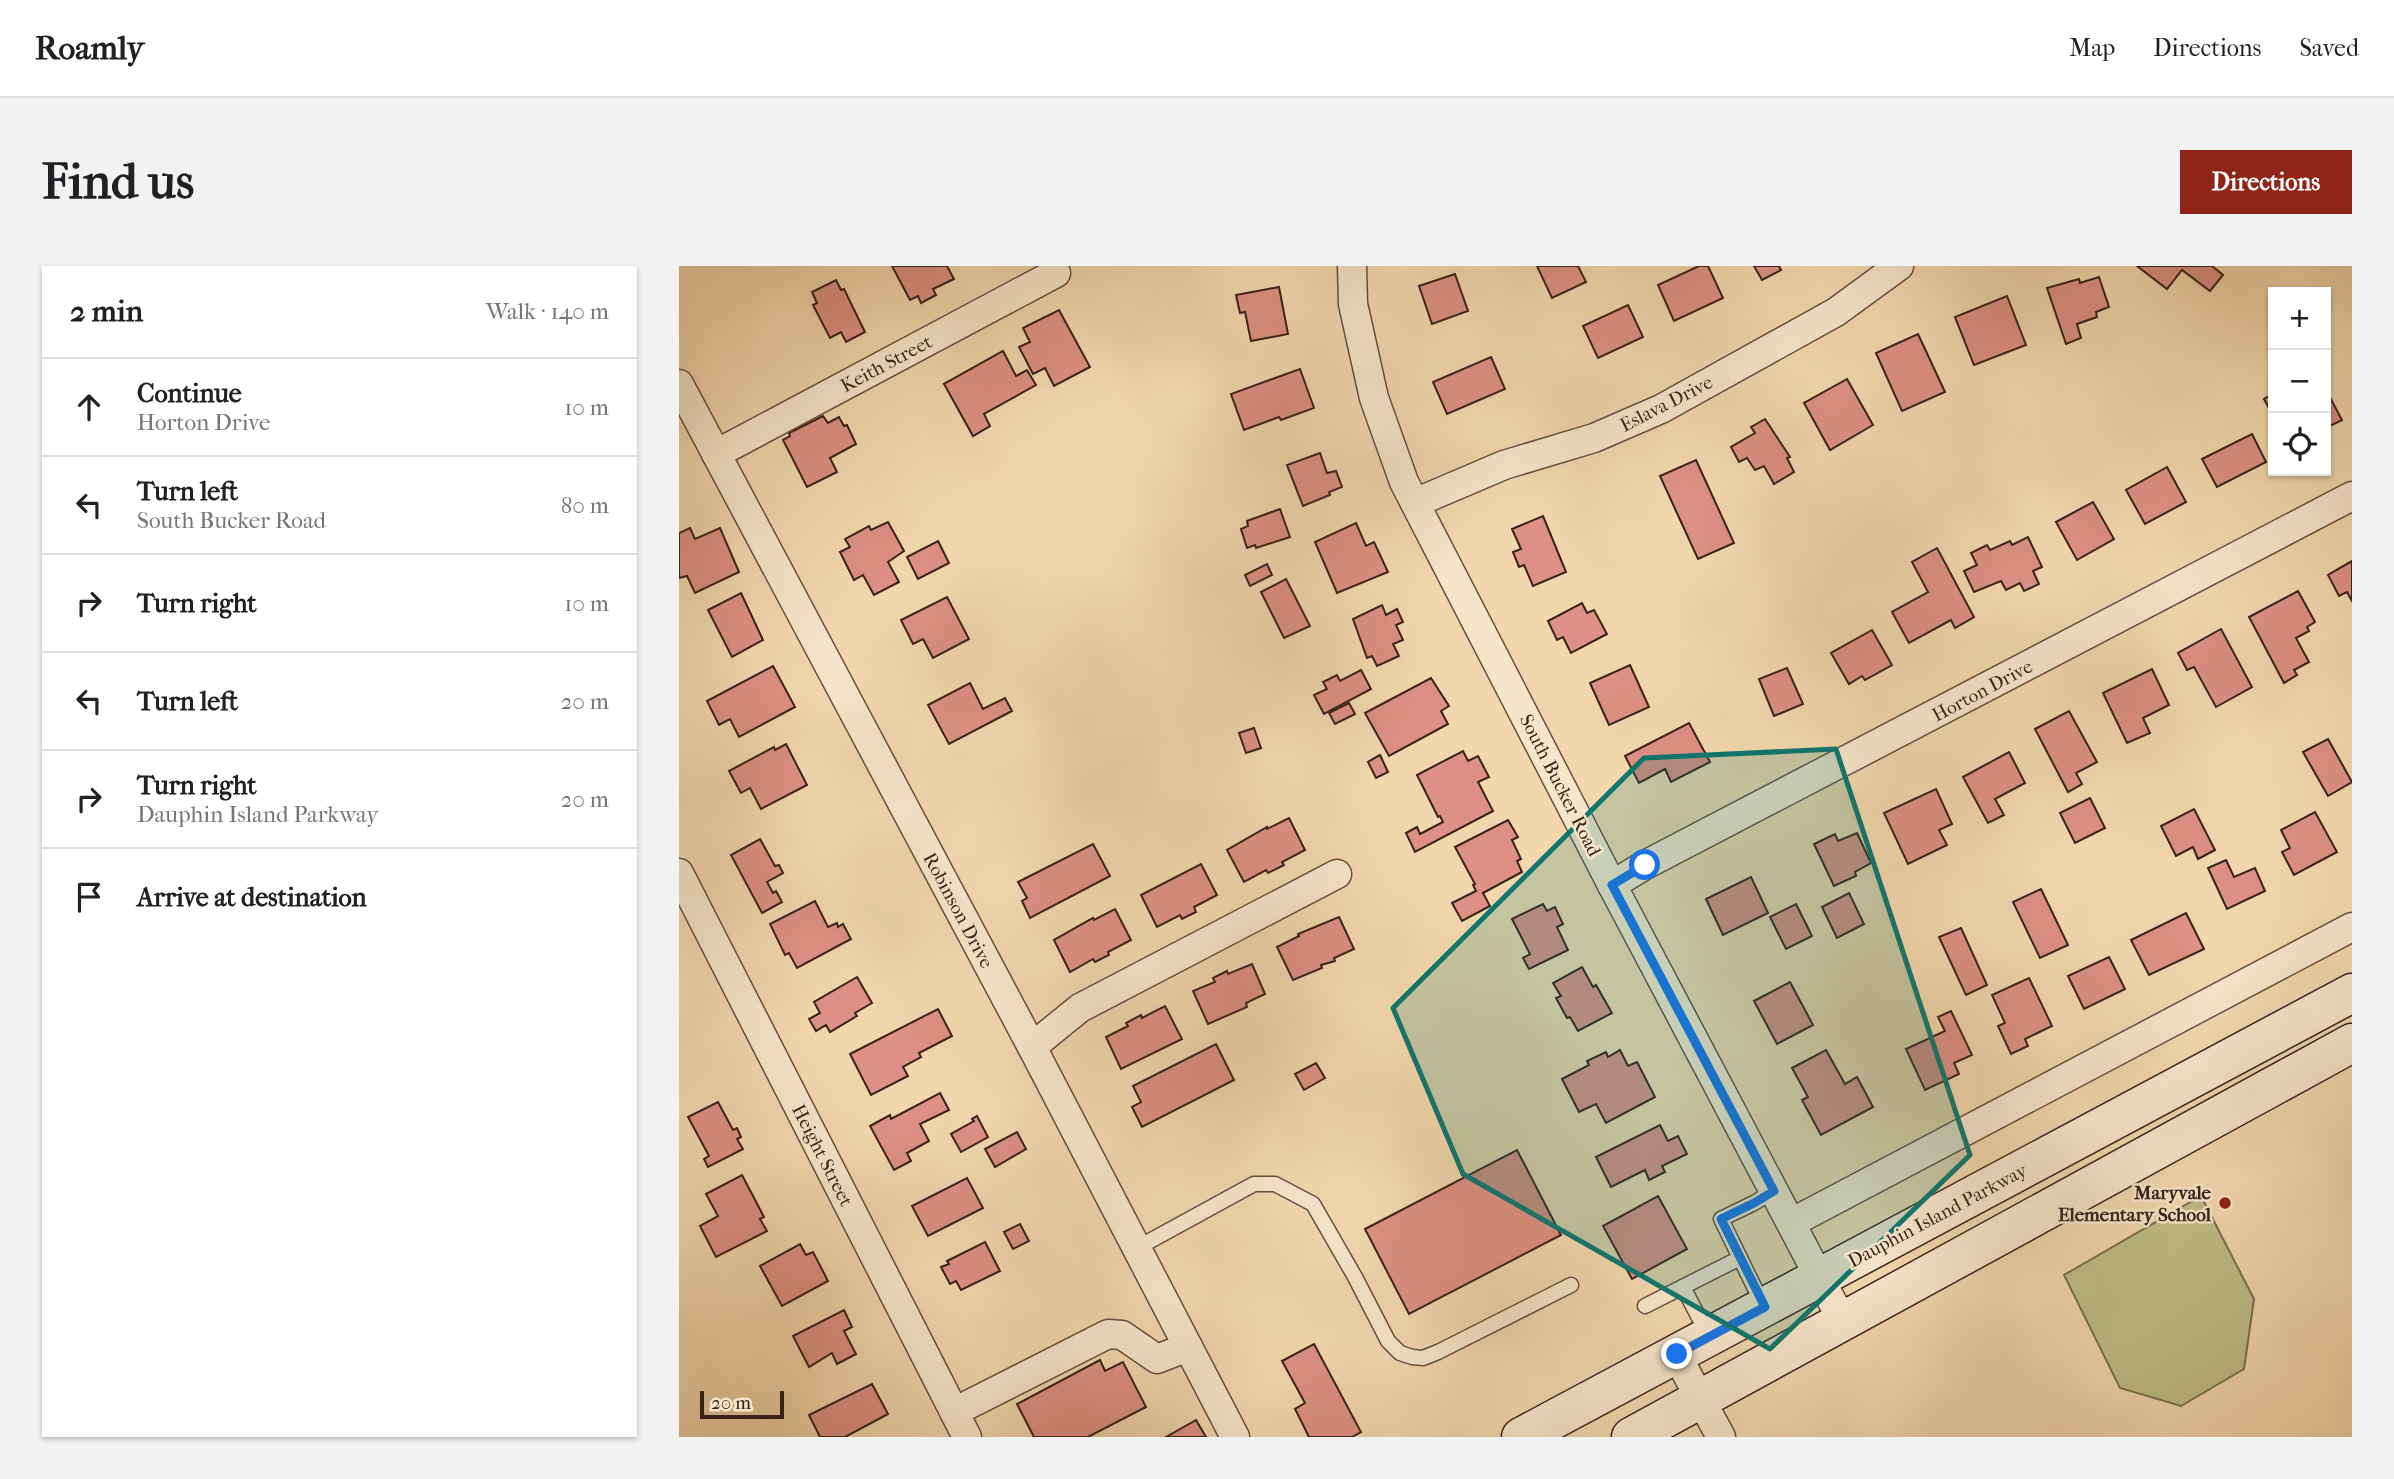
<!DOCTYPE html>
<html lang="en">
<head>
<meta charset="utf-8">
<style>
  :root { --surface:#fff; --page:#f2f2f2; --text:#202124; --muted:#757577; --line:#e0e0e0; --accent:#8f2418 }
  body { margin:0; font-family:"IM FELL French Canon",serif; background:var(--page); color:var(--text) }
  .controls { position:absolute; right:21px; top:21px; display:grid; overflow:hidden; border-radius:0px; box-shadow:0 2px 5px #0004 }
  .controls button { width:63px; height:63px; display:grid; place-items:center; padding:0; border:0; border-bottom:2px solid var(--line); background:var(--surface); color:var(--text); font:35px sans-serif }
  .scale { position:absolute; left:21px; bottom:18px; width:84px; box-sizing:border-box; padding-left:7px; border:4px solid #37221a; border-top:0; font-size:19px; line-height:24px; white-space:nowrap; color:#37221a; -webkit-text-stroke:5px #f7e5ca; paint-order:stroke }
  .stop { position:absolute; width:21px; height:21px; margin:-16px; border:5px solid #1a73e8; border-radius:50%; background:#fff }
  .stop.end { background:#1a73e8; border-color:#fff; box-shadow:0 2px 7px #0008 }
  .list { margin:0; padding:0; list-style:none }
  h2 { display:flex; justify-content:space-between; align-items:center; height:91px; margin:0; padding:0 28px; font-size:30px }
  h2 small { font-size:23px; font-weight:400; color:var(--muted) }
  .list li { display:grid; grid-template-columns:46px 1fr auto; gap:21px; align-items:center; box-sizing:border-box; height:98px; padding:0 28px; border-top:2px solid var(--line) }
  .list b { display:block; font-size:26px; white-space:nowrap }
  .list p { margin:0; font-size:23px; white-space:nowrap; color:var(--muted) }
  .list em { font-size:23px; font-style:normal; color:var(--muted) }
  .icon { flex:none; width:38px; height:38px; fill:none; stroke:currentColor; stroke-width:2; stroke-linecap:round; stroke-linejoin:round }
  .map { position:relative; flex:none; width:1673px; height:1171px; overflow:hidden; border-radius:0px }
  header { display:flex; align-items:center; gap:42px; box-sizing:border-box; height:98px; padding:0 35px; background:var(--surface); border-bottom:2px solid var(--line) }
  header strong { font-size:33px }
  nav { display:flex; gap:38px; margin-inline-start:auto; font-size:24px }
  .intro { display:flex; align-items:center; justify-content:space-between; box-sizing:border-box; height:168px; padding:0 42px }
  h1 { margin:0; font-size:49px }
  .button { padding:18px 32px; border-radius:0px; background:var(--accent); color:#fff; font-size:24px; font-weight:700 }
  main { display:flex; gap:42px; padding:0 42px }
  aside { flex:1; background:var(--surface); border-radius:0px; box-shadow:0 2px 5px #0004 }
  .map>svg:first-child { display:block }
</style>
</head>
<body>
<header>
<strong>Roamly</strong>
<nav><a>Map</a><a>Directions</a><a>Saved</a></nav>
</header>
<div class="intro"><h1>Find us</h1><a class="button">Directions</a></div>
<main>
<aside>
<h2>2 min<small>Walk · 140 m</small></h2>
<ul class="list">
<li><svg class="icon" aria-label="ahead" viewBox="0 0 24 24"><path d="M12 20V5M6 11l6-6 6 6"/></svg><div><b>Continue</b><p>Horton Drive</p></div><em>10 m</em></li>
<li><svg class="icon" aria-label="left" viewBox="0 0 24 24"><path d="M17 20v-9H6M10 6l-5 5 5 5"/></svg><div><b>Turn left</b><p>South Bucker Road</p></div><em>80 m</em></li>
<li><svg class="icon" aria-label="right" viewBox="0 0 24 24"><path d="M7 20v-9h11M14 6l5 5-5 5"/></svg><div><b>Turn right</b></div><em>10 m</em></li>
<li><svg class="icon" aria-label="left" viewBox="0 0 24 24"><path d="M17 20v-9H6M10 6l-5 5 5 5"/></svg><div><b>Turn left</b></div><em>20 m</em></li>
<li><svg class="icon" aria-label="right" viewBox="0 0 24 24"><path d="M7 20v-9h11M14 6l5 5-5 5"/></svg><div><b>Turn right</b><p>Dauphin Island Parkway</p></div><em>20 m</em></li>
<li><svg class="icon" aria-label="arrive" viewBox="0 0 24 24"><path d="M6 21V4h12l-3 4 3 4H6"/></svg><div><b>Arrive at destination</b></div></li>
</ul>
</aside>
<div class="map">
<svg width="1673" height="1171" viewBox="0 0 1673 1171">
  <rect width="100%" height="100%" fill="#f2d7ad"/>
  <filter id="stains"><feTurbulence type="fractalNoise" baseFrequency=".00286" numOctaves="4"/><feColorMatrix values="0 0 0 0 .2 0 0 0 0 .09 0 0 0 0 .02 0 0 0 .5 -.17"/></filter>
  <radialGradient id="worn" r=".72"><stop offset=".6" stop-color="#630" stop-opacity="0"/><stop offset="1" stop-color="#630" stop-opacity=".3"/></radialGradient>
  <!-- green -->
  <path fill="#bebd87" stroke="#7a7050" stroke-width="2" d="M1522,930L1575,1033L1565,1103L1502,1140L1441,1122L1385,1009Z"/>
  <!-- building -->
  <g fill="#dd9083" stroke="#37221a" stroke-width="2">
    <path d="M213,0H268L275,13L254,23L257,29L242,37L239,30L231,34Z"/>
    <path d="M858,0H899L907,16L873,32Z"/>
    <path d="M1020,0H1029L1044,32L995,55L979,19Z"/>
    <path d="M1075,0H1100L1102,4L1083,14Z"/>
    <path d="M1458,0H1533L1544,9L1531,25L1503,4L1488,23Z"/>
    <path d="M776,8L789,45L753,58L740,20Z"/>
    <path d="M1420,11L1430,41L1417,46L1418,51L1398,58L1402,72L1387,78L1368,22L1400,13L1401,17Z"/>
    <path d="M157,14L162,24L165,23L186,66L167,76L162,66L151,72L134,39L138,37L133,26Z"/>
    <path d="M600,21L609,68L572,75L566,46L561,47L557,29Z"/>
    <path d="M1328,30L1347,79L1295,99L1276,51Z"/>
    <path d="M949,39L964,71L919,92L904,60Z"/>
    <path d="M380,44L411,101L375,120L366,102L354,108L340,81L351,76L344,62Z"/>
    <path d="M1239,68L1266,126L1223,145L1197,87Z"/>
    <path d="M324,85L337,110L348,104L357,119L305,148L311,160L294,170L265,118Z"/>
    <path d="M812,91L826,123L768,148L754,116Z"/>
    <path d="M621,103L635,142L602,154L600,151L565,164L552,128Z"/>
    <path d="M1168,113L1194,159L1151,184L1125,137Z"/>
    <path d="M1647,124L1663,154L1647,162Z"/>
    <path d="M1594,128V150L1585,133Z"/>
    <path d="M144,150L149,157L160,151L165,160L168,159L177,178L151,192L158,206L128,221L104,174L111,170L110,167Z"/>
    <path d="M1086,153L1111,191L1108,192L1115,206L1095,218L1085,200L1076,204L1068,192L1060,196L1052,181L1076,167L1072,161Z"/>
    <path d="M1573,168L1587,196L1538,221L1523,193Z"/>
    <path d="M641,187L648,207L657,205L663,221L650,226L651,229L624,240L608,199Z"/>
    <path d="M1017,194L1055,277L1019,293L981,210Z"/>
    <path d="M1488,201L1507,236L1466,258L1447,224Z"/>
    <path d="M1414,236L1435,273L1398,294L1377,256Z"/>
    <path d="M601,243L611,271L577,282L576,279L568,282L562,263L569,260L568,255Z"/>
    <path d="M864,250L887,306L854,320L845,299L840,301L834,286L842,283L833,263Z"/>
    <path d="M209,256L225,285L209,296L220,316L195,329L184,309L175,314L161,286L171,281L166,273L190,260L192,264Z"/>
    <path d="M677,257L687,280L695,276L709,306L658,327L636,276Z"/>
    <path d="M11,262L16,273L41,262L60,306L16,327L8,310L0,312V267Z"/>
    <path d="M1349,271L1363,301L1354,305L1360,318L1345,325L1341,317L1327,324L1322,315L1295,326L1285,305L1298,299L1292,287L1308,279L1311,284L1331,275L1333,279Z"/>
    <path d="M259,275L270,297L239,313L228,291Z"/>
    <path d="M1258,282L1295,351L1276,362L1272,354L1230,377L1213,346L1249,326L1233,296Z"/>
    <path d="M1673,295V335L1668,326L1660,330L1649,309Z"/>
    <path d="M588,298L593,309L571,320L566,309Z"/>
    <path d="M607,313L631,360L605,372L582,326Z"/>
    <path d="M1619,325L1636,356L1628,361L1630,365L1617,372L1630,396L1615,404L1618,409L1605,417L1570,351Z"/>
    <path d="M62,327L84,374L53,391L29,344Z"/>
    <path d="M268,331L290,373L254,392L244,373L234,378L222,354Z"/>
    <path d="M903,337L908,347L915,344L928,368L892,387L884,371L878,374L869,355Z"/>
    <path d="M703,339L707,349L718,343L724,356L717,359L724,374L714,378L720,390L698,400L693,390L688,392L674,353Z"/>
    <path d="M1542,363L1573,421L1537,441L1515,401L1508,404L1499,387Z"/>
    <path d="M1193,364L1213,399L1186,414L1183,410L1170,418L1152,387Z"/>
    <path d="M951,399L970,441L930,459L911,417Z"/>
    <path d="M94,400L116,441L60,471L51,453L40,459L28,435Z"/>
    <path d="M1108,402L1124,438L1095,450L1080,413Z"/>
    <path d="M1473,403L1490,439L1464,452L1471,467L1448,477L1424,427Z"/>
    <path d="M682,404L692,423L645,448L635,429L648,423L644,416L658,409L661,415Z"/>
    <path d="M752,412L770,440L762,445L769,458L710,490L686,447Z"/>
    <path d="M291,417L304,443L326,432L333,445L270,478L249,439Z"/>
    <path d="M670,437L676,448L656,458L650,447Z"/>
    <path d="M1390,445L1418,496L1397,507L1403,518L1389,526L1356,463Z"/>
    <path d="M1010,457L1031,496L992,516L986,503L960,517L946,490Z"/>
    <path d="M575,462L582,482L567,487L560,467Z"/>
    <path d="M1649,473L1673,516L1649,530L1624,486Z"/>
    <path d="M107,478L128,519L82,543L71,522L62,527L50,505L95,481L96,484Z"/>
    <path d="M784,485L789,495L799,490L810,511L799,516L814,545L736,586L727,567L738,561L741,568L764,556L761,550L759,551L738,509Z"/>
    <path d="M1330,486L1346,517L1316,533L1325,549L1309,557L1284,511Z"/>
    <path d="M701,489L709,506L697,512L689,496Z"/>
    <path d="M1257,523L1273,558L1260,564L1268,579L1229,598L1205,547Z"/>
    <path d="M1411,532L1426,562L1396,577L1381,547Z"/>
    <path d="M1515,543L1536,584L1519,593L1514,581L1497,590L1482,560Z"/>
    <path d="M1636,546L1658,586L1615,609L1603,586L1611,582L1602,564Z"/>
    <path d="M610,552L626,584L603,596L605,599L589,607L587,604L565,616L548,584L588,561V563Z"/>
    <path d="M829,554L839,571L833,574L842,593L838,595L843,606L804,627L811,640L783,655L773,637L797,625L794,619L796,618L776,581Z"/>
    <path d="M1178,567L1192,597L1176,606L1177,610L1155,620L1135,578L1156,568L1159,575Z"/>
    <path d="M81,573L96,600L100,599L104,607L88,616L94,627L97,625L103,636L83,647L52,589Z"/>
    <path d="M414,578L431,610L351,652L343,635L348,632L339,616Z"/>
    <path d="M1547,594L1555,611L1576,602L1586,625L1548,643L1529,602Z"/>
    <path d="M522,598L538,629L515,641L517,646L503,653L501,649L478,661L462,629Z"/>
    <path d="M1072,611L1089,647L1044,669L1027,633Z"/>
    <path d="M1362,623L1389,679L1361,692L1334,636Z"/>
    <path d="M1170,627L1185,658L1158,672L1143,641Z"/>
    <path d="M136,635L149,661L158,657L159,661L164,658L172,673L118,702L110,687L106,689L91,658Z"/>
    <path d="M864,638L868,645L876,641L884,658L878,661L889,684L850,703L844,692L851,688L833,653Z"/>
    <path d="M1117,638L1133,670L1107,683L1091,651Z"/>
    <path d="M436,643L452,674L429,686L430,689L416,696L414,693L391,706L375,674L414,652L415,654Z"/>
    <path d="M1507,647L1525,683L1470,709L1452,674Z"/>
    <path d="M660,651L675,683L655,692L656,695L642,699L643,702L614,714L598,681L620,670L619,668Z"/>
    <path d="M1282,662L1308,719L1287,729L1260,671Z"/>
    <path d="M1430,691L1446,723L1405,743L1389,710Z"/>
    <path d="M573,698L586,728L567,737L568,741L529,758L514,725L536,716L534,712L548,705L549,708Z"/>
    <path d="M903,701L914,721L917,719L933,747L899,765L891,751L888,752L877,732L882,730L874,717Z"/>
    <path d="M178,711L193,737L176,747L178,750L151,766L147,759L137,765L130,753L141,747L135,736Z"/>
    <path d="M1350,712L1373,760L1346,773L1349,780L1332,788L1319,760L1326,757L1313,729Z"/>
    <path d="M1111,716L1134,759L1098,778L1075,735Z"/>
    <path d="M486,740L503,773L442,803L427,771L449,760L447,757L462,749L463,752Z"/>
    <path d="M259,743L273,770L240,787L242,791L224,801L229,810L192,829L171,788Z"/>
    <path d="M1272,745L1293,789L1275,797L1280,808L1246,824L1227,783L1266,765L1259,751Z"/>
    <path d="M537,778L555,814L463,861L453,841L462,836L454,820Z"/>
    <path d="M941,784L949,800L958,796L976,831L927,857L917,838L900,846L883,813L910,799L908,795L927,786L929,791Z"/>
    <path d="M1147,784L1166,818L1178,811L1194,841L1142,869L1123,834L1129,831L1113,802Z"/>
    <path d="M637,797L646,812L625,824L616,808Z"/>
    <path d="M261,827L270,844L241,858L250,875L228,887L232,895L215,904L191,860L211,849L212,853Z"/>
    <path d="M39,836L54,864L58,862L62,871L58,873L64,883L29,901L25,893L30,890L9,851Z"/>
    <path d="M298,850L309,871L282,886L272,868L295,855L293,853Z"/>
    <path d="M981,859L989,875L999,870L1008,888L983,900L986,906L970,914L966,904L932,921L917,891Z"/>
    <path d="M338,866L347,883L316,901L306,883Z"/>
    <path d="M838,884L882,969L730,1048L686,963Z"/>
    <path d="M63,909L85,951L81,953L88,965L37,991L21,960L39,950L27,928Z"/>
    <path d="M288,912L304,942L249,970L233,940Z"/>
    <path d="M979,930L1008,983L953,1013L924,960Z"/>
    <path d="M341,958L350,975L334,983L325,966Z"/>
    <path d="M306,976L321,1005L282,1024L277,1015L271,1018L262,1001L270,998L268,995Z"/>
    <path d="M121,978L127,989L134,986L149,1015L103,1040L81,1000Z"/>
    <path d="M165,1044L173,1061L165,1065L177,1088L158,1098L153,1087L130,1101L114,1070Z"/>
    <path d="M635,1078L682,1166L673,1171H630L616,1143L626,1137L603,1095Z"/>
    <path d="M421,1094L426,1105L444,1096L467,1141L409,1171H355L338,1138Z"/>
    <path d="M193,1118L209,1148L166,1171H141L130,1149Z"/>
    <path d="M517,1154L527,1171H487Z"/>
  </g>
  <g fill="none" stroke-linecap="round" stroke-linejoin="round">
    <!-- lane casing -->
    <g stroke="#664f3f" stroke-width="17">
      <g id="lane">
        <path d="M458,982L575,918H596L634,938L676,1011L709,1075L721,1087L733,1091L744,1092L759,1086L892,1019"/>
        <path d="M1004,1021L1029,1069"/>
        <path d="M1084,1039L1042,953L1075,937L1095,925"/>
        <path d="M966,1040L1061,992"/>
      </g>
    </g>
    <!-- street casing -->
    <g stroke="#664f3f" stroke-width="31">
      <g id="street">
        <path d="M673,0L674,38L695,132L725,216L933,619L1164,1056"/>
        <path d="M0,118L353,781L556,1171"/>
        <path d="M37,188L377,7"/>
        <path d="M736,237L825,199L915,172L982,143L1157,46L1220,0"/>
        <path d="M0,607L288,1171"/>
        <path d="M933,619L966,599L1673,230"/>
        <path d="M353,781L401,742L658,608"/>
        <path d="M1112,957L1673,661"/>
        <path d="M997,1088L1042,1171"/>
        <path d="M275,1146L429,1068L443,1069L478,1093L509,1081"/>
      </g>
    </g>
    <!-- secondary casing -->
    <g stroke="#37221a" stroke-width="41">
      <g id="secondary">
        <path d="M842,1171L1673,727"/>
        <path d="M952,1171L1673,777"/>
      </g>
    </g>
    <!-- lane -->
    <use href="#lane" stroke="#f7e5ca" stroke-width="14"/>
    <!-- street -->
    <use href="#street" stroke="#f7e5ca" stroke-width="28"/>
    <!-- secondary -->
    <use href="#secondary" stroke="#f7e5ca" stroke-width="38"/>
  </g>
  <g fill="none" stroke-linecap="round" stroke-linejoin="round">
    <!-- route -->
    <path stroke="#1a73e8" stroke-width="9" d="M966,599L933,619L1095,925L1075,937L1042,953L1086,1041L998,1088"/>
  </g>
  <!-- marked area -->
  <path fill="#0f766e" fill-opacity="0.2" stroke="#0f766e" stroke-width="5" stroke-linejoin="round" d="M1157,483L1291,889L1091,1083L784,908L714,742L965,492Z"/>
  <!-- markers -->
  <circle fill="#8f2418" stroke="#f7e5ca" stroke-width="2.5" cx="1546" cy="937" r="7"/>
  <g text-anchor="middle" stroke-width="5" stroke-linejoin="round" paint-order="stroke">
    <!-- street labels -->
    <g font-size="19" fill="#37221a" stroke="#f7e5ca">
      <text transform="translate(207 97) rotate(-28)" y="7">Keith Street</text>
      <text transform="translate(987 137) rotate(-27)" y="7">Eslava Drive</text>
      <text transform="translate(1303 424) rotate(-28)" y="7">Horton Drive</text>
      <text transform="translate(882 519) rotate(63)" y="7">South Bucker Road</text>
      <text transform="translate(280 644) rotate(62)" y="7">Robinson Drive</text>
      <text transform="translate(144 889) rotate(63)" y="7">Height Street</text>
      <text transform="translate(1258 949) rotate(-28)" y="7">Dauphin Island Parkway</text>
    </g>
    <!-- poi labels -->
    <g font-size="19" font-weight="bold" fill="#37221a" stroke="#f7e5ca" text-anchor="end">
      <text x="1532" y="933">Maryvale<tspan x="1532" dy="22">Elementary School</tspan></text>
    </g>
  </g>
  <rect width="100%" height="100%" filter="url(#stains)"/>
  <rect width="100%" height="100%" fill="url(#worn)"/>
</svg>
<div class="controls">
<button>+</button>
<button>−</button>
<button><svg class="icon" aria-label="locate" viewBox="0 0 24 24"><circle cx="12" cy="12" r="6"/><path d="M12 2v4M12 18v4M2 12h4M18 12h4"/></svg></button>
</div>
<div class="scale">20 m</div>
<div class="stop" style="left:966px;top:599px"></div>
<div class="stop end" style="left:998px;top:1088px"></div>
</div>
</main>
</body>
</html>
